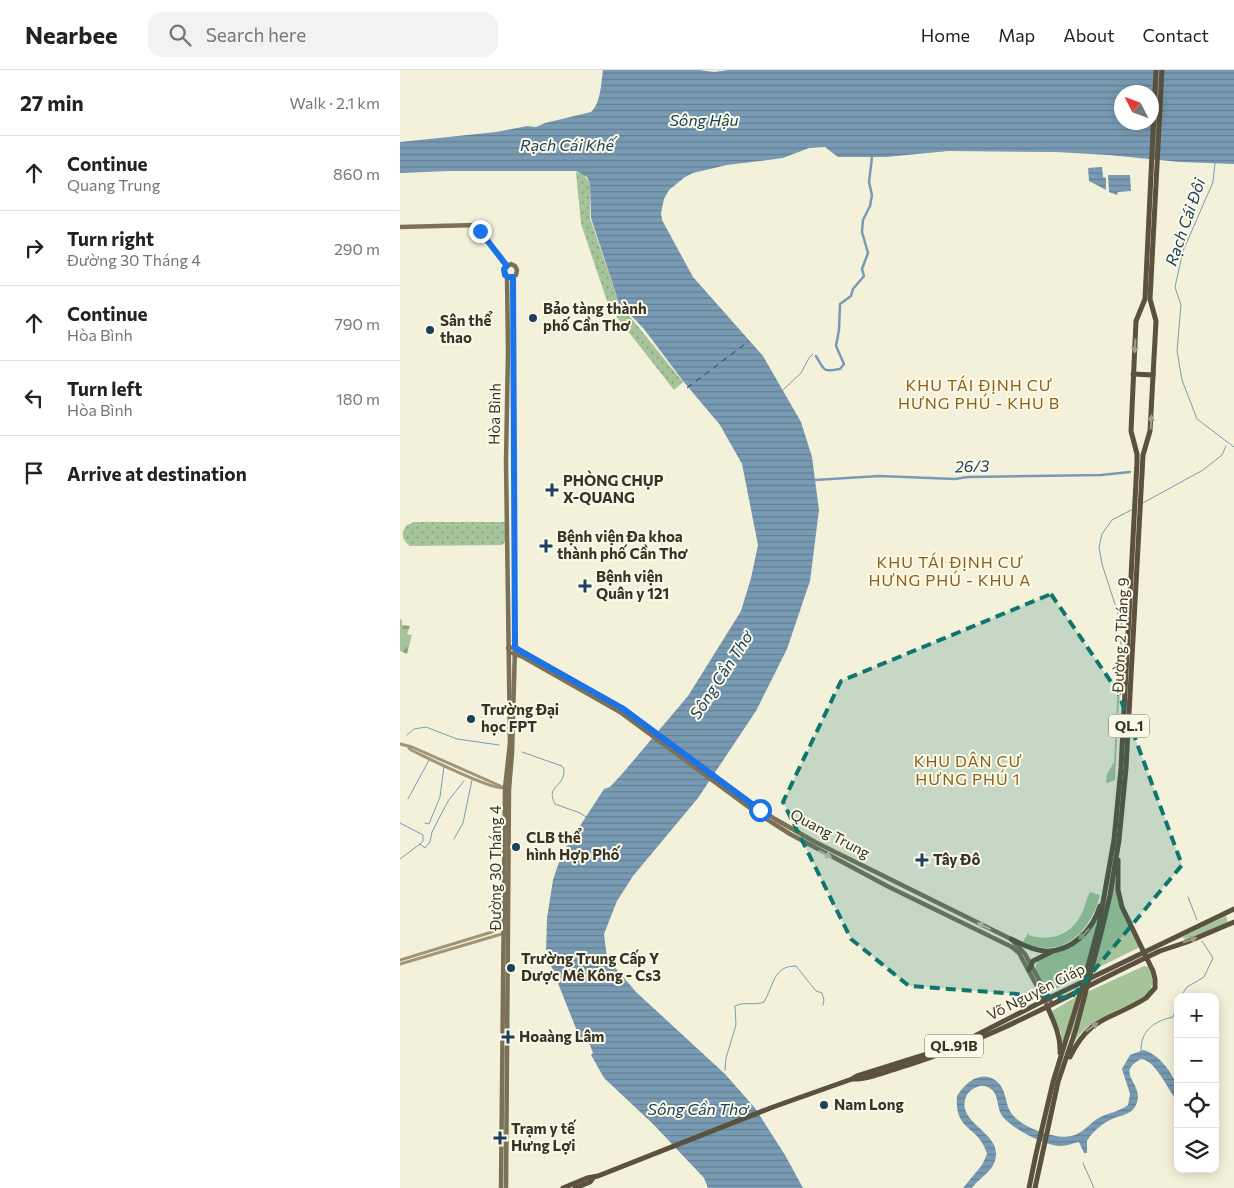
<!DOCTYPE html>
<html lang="en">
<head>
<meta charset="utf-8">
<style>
  :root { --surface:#fff; --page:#f2f2f2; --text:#222; --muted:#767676; --line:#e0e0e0 }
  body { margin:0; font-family:Commissioner,sans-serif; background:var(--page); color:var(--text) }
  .controls { position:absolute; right:15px; bottom:15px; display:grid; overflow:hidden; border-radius:10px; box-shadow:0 2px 12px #0003 }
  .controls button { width:45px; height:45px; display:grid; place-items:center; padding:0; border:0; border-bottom:1px solid var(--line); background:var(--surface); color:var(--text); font:25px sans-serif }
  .compass { position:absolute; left:714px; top:15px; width:45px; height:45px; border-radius:50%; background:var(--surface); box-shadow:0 2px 12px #0003; rotate:312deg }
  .stop { position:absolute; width:15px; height:15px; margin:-11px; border:4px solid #1a73e8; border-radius:50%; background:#fff }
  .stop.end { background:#1a73e8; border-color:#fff; box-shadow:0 1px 5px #0008 }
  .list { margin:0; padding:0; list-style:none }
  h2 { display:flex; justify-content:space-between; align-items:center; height:65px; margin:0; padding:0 20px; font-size:21px }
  h2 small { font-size:16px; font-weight:400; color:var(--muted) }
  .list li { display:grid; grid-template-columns:32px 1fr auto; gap:15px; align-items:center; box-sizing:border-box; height:75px; padding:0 20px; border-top:1px solid var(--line) }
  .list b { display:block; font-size:19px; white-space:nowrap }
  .list p { margin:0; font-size:16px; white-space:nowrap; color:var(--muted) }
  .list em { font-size:16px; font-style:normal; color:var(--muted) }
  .icon { flex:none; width:28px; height:28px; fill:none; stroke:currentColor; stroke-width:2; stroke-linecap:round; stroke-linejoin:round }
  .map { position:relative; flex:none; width:834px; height:1118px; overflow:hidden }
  header { display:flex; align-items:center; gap:30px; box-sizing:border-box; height:70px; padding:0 25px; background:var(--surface); border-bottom:1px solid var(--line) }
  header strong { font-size:24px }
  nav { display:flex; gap:28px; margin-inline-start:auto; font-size:18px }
  .search { width:350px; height:45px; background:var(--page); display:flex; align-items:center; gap:12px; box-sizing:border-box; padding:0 18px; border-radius:15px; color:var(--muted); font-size:19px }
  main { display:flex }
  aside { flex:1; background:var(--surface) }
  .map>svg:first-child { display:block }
</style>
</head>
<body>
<header>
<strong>Nearbee</strong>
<div class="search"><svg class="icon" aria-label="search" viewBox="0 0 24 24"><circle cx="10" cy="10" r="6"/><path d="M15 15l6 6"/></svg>Search here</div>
<nav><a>Home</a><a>Map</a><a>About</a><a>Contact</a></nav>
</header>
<main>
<aside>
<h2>27 min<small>Walk · 2.1 km</small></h2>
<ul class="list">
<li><svg class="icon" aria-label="ahead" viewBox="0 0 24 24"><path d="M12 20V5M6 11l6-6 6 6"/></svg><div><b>Continue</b><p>Quang Trung</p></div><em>860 m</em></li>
<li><svg class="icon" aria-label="right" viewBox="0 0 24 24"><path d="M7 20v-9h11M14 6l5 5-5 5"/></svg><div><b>Turn right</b><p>Đường 30 Tháng 4</p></div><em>290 m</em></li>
<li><svg class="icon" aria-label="ahead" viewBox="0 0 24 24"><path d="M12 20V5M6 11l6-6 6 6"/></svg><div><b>Continue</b><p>Hòa Bình</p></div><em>790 m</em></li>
<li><svg class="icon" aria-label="left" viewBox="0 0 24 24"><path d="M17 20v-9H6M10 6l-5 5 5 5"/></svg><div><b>Turn left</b><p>Hòa Bình</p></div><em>180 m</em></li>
<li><svg class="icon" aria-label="arrive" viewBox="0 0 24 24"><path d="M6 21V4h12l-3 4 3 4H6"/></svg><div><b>Arrive at destination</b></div></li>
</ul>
</aside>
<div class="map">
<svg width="834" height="1118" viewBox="0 0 834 1118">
  <defs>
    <pattern id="forest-firs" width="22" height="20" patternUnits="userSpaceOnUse" patternTransform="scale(1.25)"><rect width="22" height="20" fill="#a6c49a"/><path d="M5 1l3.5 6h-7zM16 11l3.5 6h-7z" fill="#88a07e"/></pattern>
    <pattern id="park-dots" width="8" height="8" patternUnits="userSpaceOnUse" patternTransform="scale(1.25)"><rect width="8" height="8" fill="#a6c49a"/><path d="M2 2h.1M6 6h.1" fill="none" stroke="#88a07e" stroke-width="1.8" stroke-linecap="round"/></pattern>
    <pattern id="water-rules" width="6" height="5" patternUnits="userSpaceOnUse" patternTransform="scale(1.25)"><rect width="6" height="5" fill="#789bb3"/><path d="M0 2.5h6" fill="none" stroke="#637f92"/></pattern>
  </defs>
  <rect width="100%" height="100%" fill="#f4f1db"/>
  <!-- grass -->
  <g fill="#a6c49a">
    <path d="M722,570L715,710L707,713L706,712L707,704L714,692L720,571Z"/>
    <path d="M714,811H715L719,829L740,877L651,921L647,920C644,914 634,901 636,895C638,885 674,877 683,868C689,863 693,855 697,849H698L696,856L705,858Z"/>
    <path d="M690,822L700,825C691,861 662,891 623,872L628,863L629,865C650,872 671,865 681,845C685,838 686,829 690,822Z"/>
    <path d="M826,846L828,852L785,871L783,867L746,884Z"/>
    <path d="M744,896L749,897C753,907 755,916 746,925C721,942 692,945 674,972L673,973L675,963L665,968L661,975V963L652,941L676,927Z"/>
  </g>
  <!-- forest -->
  <path fill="url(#forest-firs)" d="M0,549L2,550V555L10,556L7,564L12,565L7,584L0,581Z"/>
  <!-- park -->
  <g fill="url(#park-dots)">
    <path d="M176,102L184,105L190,113V148L219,233L283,312L274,320L209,237L181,154Z"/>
    <path d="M14,452H105V472L102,475L10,476C2,470 0,463 7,455Z"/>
  </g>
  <!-- water -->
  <g fill="url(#water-rules)" fill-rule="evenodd">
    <path d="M203,0H300L314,2L328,0H834V94L780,92L708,85L656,82L549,81L486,87H438L425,77L409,78L383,88L327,95L293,103L285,107L269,120L264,129L261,143L262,150L293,207L363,286L401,352L412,387L419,440L410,511L387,579L356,641L298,728L233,806L217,831L204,864L207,888L236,922L325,1004L355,1038L385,1085L403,1118H308L304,1108L254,1055L204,1008L191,985L193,983L190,975L179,966L146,883L147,848L153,810L158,795L165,779L204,719L210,717L222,704L288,626L341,541L351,508L358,475L342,394L320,355L283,311L244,259L219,233L191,148L190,113L187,107L176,101H49L0,103V72L96,62L127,56L136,57L145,53L191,42C201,33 201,13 203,0ZM722,22H752V52H722Z"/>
    <path d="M702,97L703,107L706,108V120L689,111L688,98Z"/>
    <path d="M708,105H730L731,121L718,122L717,125L709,122Z"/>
    <path d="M743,980C757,982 776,1006 778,1020C778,1024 778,1028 778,1032C768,1021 756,990 741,989C713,1004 746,1013 736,1035C731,1046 719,1045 710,1050C702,1054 691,1063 687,1071V1083H684L679,1072C673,1073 667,1076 661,1076C645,1076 613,1059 603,1047C597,1040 599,1030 594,1022C590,1017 583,1014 577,1017C572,1019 568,1022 566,1027C556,1052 598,1062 596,1085C595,1101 581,1106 572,1118H563L582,1095L587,1084C579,1055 554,1062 557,1026C565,1013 580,1000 595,1010C606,1017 605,1032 610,1041C617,1056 656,1070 671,1066C682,1064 688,1055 697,1049C706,1043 719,1042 728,1035L730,1024L722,999L730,985Z"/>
  </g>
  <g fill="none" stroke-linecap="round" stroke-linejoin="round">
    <!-- stream -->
    <g stroke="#789bb3" stroke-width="1">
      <path d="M815,93L813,112L783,181L775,217L781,235L777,281L782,310L797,349L834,377"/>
      <path d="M383,320L401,303L409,288L413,284"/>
      <path d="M741,434L803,400L822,385L826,376"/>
      <path d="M722,556L702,494L699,477L702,464L712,450L733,439"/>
      <path d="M7,665L14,659L26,657L57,669L99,675"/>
      <path d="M122,682L162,696L164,699C164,701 164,705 163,707C158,719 147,718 155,734L180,743L186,747"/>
      <path d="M8,729L29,690"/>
      <path d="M0,753L23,765V771L20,774L0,789"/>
      <path d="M25,753L29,754L40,727L44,696"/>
      <path d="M54,769L63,753L72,710"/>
      <path d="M20,774L25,778L30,772L32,762L48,731L64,711"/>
      <path d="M788,827L797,850"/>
      <path d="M780,927L787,917L804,907L813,888L802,871"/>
      <path d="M741,982C740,960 755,951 773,947L778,934"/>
      <path d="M325,1000L326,988L336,955L335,936C345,931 354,936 364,932C374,915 373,896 396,896L416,921L422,923L424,930L423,935"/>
      <path d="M683,1093L694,1118"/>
    </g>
    <!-- canal -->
    <g stroke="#789bb3" stroke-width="2.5">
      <path d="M416,286C425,301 422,302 440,299L444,294L436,276L439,260L440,234L451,226L453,219L464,206L462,199L468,183L462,162L463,150L470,136L472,125L469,112L472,87"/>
      <path d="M415,410L479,406L555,409L568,407L701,405L730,402"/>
    </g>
    <!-- ferry -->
    <path stroke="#1a405d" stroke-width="1" stroke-dasharray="6 5" stroke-linecap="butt" d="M287,318L349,271"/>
    <!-- secondary -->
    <g stroke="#a19577" stroke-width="3">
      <path d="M0,674L12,677L105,718"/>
      <path d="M9,678L11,680C28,688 88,719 104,718"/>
      <path d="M0,890L105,858"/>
      <path d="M0,894L105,863"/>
    </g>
    <!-- primary -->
    <g stroke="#7b7157" stroke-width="4.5">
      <path d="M0,157L76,155L79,156L83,166L107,196"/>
      <path d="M108,578L115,577L222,638L348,731L375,749L415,772L611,869L625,884L652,934"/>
      <path d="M112,583L123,587L220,642L354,741L390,764L489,817L612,877L619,883L646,933"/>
      <path d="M101,1118L105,718L110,673L106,391L108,281L107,206L104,201L105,197L111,194L115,196L117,200L116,205L113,207"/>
      <path d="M106,1118L109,719L112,684L115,577L113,207"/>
    </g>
    <!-- highway -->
    <g stroke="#5a513e" stroke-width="5">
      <path d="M733,304L753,305"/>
      <path d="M611,869C621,874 632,880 644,881C671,883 693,860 700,836"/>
      <path d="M629,900L633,891L651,882"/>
      <path d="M647,936C654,952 661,966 660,983"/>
      <path d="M670,987C690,945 712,950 746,928L755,918V909L753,901L722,837L718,820V790"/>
      <path d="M453,1009C471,1009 490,1000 508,995C596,968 676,920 760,881L787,872L834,852"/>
      <path d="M163,1118L187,1108L198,1106L373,1037L452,1009L457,1006L559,974L645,930L834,839"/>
      <path d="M175,1118L190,1112L193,1108"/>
      <path d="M629,1118L636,1084L653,1012L684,911L699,855L714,770L721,698L737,392V384L731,361L736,251L745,229L756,0"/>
      <path d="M635,1118L658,1012L676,959L703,855L710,825L719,770L726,698L743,385L750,361L756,251L750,229L762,0"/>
    </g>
  </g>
  <!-- one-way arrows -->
  <defs><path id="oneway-solid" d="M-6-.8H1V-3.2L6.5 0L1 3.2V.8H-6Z" transform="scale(1.25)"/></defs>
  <g fill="#a29d8a">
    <use href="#oneway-solid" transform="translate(735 276) rotate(93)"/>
    <use href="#oneway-solid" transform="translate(751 352) rotate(-87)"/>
    <use href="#oneway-solid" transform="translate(684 864) rotate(135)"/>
    <use href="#oneway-solid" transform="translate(790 870) rotate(-20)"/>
    <use href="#oneway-solid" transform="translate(692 957) rotate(-36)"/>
  </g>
  <g fill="#c8c3ae">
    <use href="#oneway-solid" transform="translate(425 784) rotate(27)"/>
    <use href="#oneway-solid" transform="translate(584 856) rotate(-154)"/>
  </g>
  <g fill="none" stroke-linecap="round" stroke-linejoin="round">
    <!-- route -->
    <path stroke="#1a73e8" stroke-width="6" d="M80,161L107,196L104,199L105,205L108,207H113L115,578L222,638L360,740"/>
  </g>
  <!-- marked area -->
  <path fill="#0f766e" fill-opacity="0.2" stroke="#0f766e" stroke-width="4" stroke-dasharray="10 6" stroke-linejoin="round" d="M651,524L718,622L782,795L671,928L509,916L451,869L383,732L441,611Z"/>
  <!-- markers -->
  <g fill="#1a405d" stroke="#fbf9e8" stroke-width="2">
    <circle cx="133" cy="248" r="5"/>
    <circle cx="30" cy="260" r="5"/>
    <path d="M149.5 412.5h5v5h5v5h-5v5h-5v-5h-5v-5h5z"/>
    <path d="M143.5 468.5h5v5h5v5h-5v5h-5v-5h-5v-5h5z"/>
    <path d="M182.5 508.5h5v5h5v5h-5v5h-5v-5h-5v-5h5z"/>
    <circle cx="71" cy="649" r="5"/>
    <circle cx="116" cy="777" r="5"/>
    <path d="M519.5 782.5h5v5h5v5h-5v5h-5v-5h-5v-5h5z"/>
    <circle cx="111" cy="898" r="5"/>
    <path d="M105.5 959.5h5v5h5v5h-5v5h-5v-5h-5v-5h5z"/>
    <circle cx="424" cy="1035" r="5"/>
    <path d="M97.5 1060.5h5v5h5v5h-5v5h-5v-5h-5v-5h5z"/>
  </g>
  <g text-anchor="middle" stroke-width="4" stroke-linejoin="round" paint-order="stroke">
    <!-- shield labels -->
    <g fill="#fbf9e8" stroke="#726e61" stroke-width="1">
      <rect x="709" y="644.5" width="40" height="23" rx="4"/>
      <rect x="525" y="964.5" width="58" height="23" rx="4"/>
    </g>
    <g font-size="14" font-weight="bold" fill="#383327">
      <text x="729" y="661">QL.1</text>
      <text x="554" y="981">QL.91B</text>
    </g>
    <!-- poi labels -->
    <g font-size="15" font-weight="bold" fill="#383327" stroke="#fbf9e8" text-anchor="start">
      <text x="143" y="244">Bảo tàng thành<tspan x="143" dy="17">phố Cần Thơ</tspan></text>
      <text x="40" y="256">Sân thể<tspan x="40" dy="17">thao</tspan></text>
      <text x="163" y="416">PHÒNG CHỤP<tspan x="163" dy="17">X-QUANG</tspan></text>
      <text x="157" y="472">Bệnh viện Đa khoa<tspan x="157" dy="17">thành phố Cần Thơ</tspan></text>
      <text x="196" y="512">Bệnh viện<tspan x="196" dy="17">Quân y 121</tspan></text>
      <text x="81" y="645">Trường Đại<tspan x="81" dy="17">học FPT</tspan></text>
      <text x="126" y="773">CLB thể<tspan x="126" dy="17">hình Hợp Phố</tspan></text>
      <text x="533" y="795">Tây Đô</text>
      <text x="121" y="894">Trường Trung Cấp Y<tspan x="121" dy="17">Dược Mê Kông - Cs3</tspan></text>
      <text x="119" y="972">Hoaàng Lâm</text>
      <text x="434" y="1040">Nam Long</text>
      <text x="111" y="1064">Trạm y tế<tspan x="111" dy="17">Hưng Lợi</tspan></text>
    </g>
    <!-- street labels -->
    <g font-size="15" fill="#383327" stroke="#fbf9e8">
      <text transform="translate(95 344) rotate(-89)" y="5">Hòa Bình</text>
      <text transform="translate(721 565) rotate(-87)" y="5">Đường 2 Tháng 9</text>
      <text transform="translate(430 764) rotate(28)" y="5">Quang Trung</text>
      <text transform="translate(96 798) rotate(-90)" y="5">Đường 30 Tháng 4</text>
      <text transform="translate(636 922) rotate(-27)" y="5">Võ Nguyên Giáp</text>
    </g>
    <!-- water labels -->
    <g font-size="16" font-style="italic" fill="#1a405d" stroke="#fbf9e8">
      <text x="304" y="56">Sông Hậu</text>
      <text x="167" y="81">Rạch Cái Khế</text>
      <text transform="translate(785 152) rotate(-71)" y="6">Rạch Cái Đôi</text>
      <text transform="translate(572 396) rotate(-2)" y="6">26/3</text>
      <text transform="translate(321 605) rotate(-57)" y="6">Sông Cần Thơ</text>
      <text x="298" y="1045">Sông Cần Thơ</text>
    </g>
    <!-- neighbourhood labels -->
    <g font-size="16" letter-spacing="1" fill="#8d601a" stroke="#fbf9e8">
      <text x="579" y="321">KHU TÁI ĐỊNH CƯ<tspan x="579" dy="18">HƯNG PHÚ - KHU B</tspan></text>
      <text x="550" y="498">KHU TÁI ĐỊNH CƯ<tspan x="550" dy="18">HƯNG PHÚ - KHU A</tspan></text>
      <text x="568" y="697">KHU DÂN CƯ<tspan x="568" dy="18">HƯNG PHÚ 1</tspan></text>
    </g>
  </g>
</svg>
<div class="controls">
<button>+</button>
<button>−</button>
<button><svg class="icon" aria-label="locate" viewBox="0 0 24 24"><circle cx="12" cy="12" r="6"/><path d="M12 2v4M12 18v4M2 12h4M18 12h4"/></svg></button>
<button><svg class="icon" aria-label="layers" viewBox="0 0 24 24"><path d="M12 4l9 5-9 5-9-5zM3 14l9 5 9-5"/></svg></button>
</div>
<svg class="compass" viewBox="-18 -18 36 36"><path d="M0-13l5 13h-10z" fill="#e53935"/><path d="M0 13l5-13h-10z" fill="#767676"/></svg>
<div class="stop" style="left:360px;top:740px"></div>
<div class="stop end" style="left:80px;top:161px"></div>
</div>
</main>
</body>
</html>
